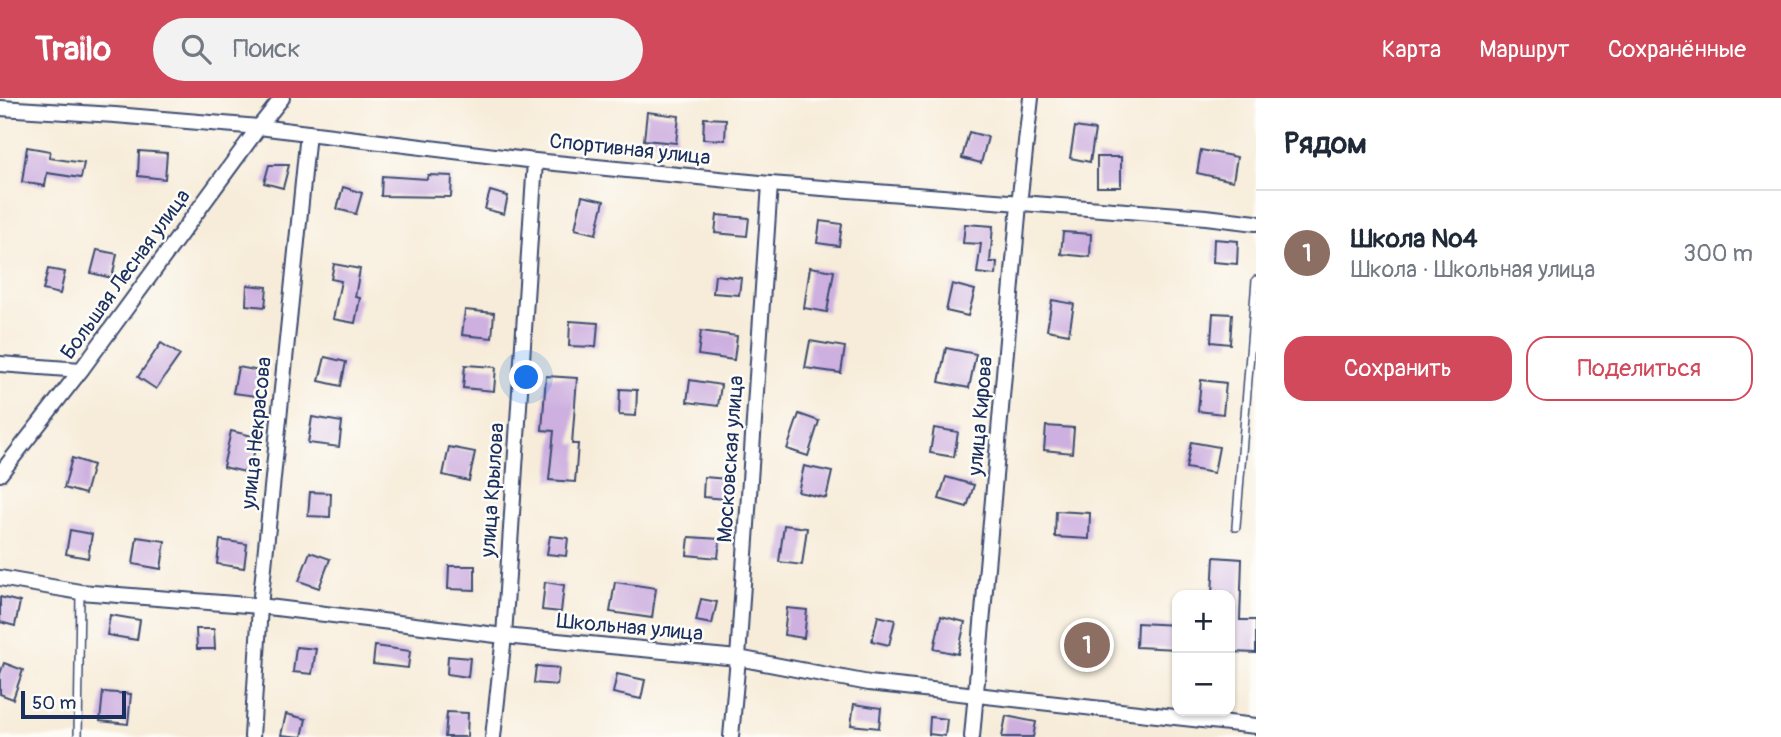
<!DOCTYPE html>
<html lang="ru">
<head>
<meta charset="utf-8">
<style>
  :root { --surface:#fff; --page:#f2f2f3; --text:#1f2937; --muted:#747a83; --line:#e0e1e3; --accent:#d1495b }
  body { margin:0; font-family:Pangolin,sans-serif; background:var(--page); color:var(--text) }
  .controls { position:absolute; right:21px; bottom:21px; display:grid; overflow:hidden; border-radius:14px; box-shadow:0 2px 5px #0004 }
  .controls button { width:63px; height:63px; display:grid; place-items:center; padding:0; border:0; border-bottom:2px solid var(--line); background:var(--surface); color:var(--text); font:35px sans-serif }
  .scale { position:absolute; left:21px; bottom:18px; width:105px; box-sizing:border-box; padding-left:7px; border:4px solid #1b2f5e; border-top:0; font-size:19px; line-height:24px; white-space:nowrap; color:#1b2f5e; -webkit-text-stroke:5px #fdfcf7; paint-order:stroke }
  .you { position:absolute; left:527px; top:280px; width:24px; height:24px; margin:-18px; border:5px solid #fff; border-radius:50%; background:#1a73e8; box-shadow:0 0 0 10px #1a73e833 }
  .badge { display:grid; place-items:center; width:46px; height:46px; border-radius:50%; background:var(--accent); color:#fff; font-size:23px; font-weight:700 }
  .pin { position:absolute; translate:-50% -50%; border:4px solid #fff; box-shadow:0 2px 7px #0006 }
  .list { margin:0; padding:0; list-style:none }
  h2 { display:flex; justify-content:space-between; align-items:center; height:91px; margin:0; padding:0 28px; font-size:30px }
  h2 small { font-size:23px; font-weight:400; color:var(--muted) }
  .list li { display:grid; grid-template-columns:46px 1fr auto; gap:21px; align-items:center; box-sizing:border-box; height:126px; padding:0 28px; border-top:2px solid var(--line) }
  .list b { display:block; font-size:26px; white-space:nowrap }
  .list p { margin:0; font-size:23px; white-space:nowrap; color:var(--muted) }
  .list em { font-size:23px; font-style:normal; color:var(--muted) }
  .actions { display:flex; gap:14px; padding:21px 28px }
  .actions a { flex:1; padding:16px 0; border:2px solid var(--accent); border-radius:21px; text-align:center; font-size:24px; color:var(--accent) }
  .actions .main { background:var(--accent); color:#fff }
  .icon { flex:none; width:38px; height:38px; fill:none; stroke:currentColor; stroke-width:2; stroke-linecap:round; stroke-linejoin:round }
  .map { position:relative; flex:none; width:1256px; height:639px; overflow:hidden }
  header { display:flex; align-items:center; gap:42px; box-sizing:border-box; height:98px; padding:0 35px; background:var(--accent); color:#fff }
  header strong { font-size:33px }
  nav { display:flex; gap:38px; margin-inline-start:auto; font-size:24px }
  .search { width:490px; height:63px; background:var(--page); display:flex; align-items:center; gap:18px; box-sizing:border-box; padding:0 24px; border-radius:38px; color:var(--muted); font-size:26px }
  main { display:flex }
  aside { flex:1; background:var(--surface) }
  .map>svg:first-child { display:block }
</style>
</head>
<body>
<header>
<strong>Trailo</strong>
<div class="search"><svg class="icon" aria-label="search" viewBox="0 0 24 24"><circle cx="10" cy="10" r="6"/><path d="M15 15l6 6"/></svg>Поиск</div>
<nav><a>Карта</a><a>Маршрут</a><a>Сохранённые</a></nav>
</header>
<main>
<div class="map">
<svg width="1256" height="639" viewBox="0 0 1256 639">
  <rect width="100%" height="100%" fill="#fdfcf7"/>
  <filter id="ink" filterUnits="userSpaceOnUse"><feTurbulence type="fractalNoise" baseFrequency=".0143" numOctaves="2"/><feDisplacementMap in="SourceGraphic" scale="14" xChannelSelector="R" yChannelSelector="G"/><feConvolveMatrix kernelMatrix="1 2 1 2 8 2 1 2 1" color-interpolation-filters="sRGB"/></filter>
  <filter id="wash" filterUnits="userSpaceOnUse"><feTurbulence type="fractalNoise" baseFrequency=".00686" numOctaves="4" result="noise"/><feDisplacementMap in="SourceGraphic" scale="28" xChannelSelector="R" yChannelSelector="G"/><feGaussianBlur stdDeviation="1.57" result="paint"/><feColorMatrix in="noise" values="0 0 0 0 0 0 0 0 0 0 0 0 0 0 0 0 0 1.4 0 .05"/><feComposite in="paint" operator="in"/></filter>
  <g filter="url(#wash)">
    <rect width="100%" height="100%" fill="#f7ecd9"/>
    <g id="blocks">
      <!-- building -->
      <g fill="#ceb0e0">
        <path d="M647,14L679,18L676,45L644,42Z"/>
        <path d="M704,20L726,21L725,42L703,41Z"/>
        <path d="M1075,29L1095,32L1090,64L1070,60Z"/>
        <path d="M969,34L988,39L981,65L962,60Z"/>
        <path d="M27,49L50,53L49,60L84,65L81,80L47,75L45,88L22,84Z"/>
        <path d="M1201,52L1237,59L1233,83L1197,75Z"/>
        <path d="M139,53L167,55L165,81L138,78Z"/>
        <rect x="1097" y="59" width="24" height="30"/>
        <path d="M269,67H289L283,90L264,85Z"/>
        <path d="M428,77L452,78L451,99L381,98L382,78L427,81Z"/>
        <path d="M343,89L362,95L356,116L337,111Z"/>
        <path d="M490,93L508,98L504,116L485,111Z"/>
        <path d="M582,98L604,103L596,136L575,131Z"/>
        <path d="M717,117L749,120L747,138L715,135Z"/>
        <path d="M820,123L842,126L839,148L817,145Z"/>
        <path d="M965,126L993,128L990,164H997L996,177L977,175L981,146L963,145Z"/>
        <path d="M1063,134L1091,136L1090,159L1061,156Z"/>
        <path d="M1214,141L1238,143L1237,166L1213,164Z"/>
        <path d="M97,152L117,156L112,180L91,175Z"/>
        <path d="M334,166L360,171L355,199L360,200L355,225L333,221L341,183L331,181Z"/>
        <path d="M810,169L834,173L827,214L804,210Z"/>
        <path d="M48,171L65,174L60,196L43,192Z"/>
        <path d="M715,177L741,180L739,197L713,195Z"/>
        <path d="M952,186L975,192L968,218L946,213Z"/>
        <path d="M247,187L267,189L265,209L246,207Z"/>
        <path d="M1052,202L1074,206L1069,236L1047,232Z"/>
        <path d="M465,212L494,215L492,240L462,237Z"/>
        <path d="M1213,215L1232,216L1230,246L1211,244Z"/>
        <path d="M570,223L598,225L596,249L569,248Z"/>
        <path d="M701,233L737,238L734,262L698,257Z"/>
        <path d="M810,243L845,249L841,275L805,270Z"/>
        <path d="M161,245L180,257L156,291L138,279Z"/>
        <path d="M946,250L976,256L969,290L939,284Z"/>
        <path d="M325,259L346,264L341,288L319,283Z"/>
        <path d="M465,267L496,269L494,293L463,290Z"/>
        <path d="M238,269L260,273L256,298L233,295Z"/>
        <path d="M546,278L577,280L572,346H578L575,384L549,382L554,333L542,332Z"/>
        <path d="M690,282L721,287L718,308L687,304Z"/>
        <path d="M1201,282L1226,285L1223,316L1198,313Z"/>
        <path d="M620,291L637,292L636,318L619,317Z"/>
        <path d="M799,316L819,323L808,358L787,351Z"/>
        <path d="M312,319L342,324L339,349L308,345Z"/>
        <path d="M1046,328L1074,330L1072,355L1044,352Z"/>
        <path d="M934,330L958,334L954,359L930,355Z"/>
        <path d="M231,333L257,339L250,375L223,369Z"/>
        <path d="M1191,344L1219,349L1214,375L1186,370Z"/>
        <path d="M449,349L475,354L469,383L443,377Z"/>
        <path d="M72,360L93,367L85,396L64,390Z"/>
        <path d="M804,368L832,374L826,400L798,394Z"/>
        <path d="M704,379L727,381L726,401L703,399Z"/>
        <path d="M946,379L974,387L967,409L939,401Z"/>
        <path d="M310,394L331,395L330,419L308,418Z"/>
        <path d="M1056,413L1090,415L1089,441L1055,439Z"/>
        <path d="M784,427L807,430L802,467L779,464Z"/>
        <path d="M70,432L92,436L88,460L66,456Z"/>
        <path d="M550,438L568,440L566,458L547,456Z"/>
        <path d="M137,439L165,443L161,471L133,466Z"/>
        <path d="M689,439L720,441L718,460L687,457Z"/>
        <path d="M220,442L247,446L244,470L217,466Z"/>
        <path d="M310,454L330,461L319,490L299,483Z"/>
        <path d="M1214,459L1242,461L1240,522H1256V555L1230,554V497H1212Z"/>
        <path d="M449,468H475V492L448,491Z"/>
        <path d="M545,484L564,487L561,514L542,512Z"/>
        <path d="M615,484L656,490L652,520L610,514Z"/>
        <path d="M0,499L20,504L15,528L0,524Z"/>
        <path d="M701,501L717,504L712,526L696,523Z"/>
        <path d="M787,510L807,512L804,540L784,537Z"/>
        <path d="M110,517L140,522L137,542L107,537Z"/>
        <path d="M878,518L895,522L889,547L872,543Z"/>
        <path d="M941,518L965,524L958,556L934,551Z"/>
        <path d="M1137,525L1177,527V551L1136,549Z"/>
        <path d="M196,531H214L215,551H197Z"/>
        <path d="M375,548L410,553L408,570L373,566Z"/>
        <path d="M296,549L316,551L312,576L293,574Z"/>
        <path d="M448,558L470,560L468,579L447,576Z"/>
        <path d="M4,565L23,572L13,601L0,596V576Z"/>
        <path d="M536,568L559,570L557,587L534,585Z"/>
        <path d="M617,576L645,582L641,601L613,595Z"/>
        <path d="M103,594L131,596L128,626L100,623Z"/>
        <path d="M854,606L881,610L879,630L851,627Z"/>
        <path d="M447,614L468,615L467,639H445Z"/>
        <path d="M286,616L306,621L302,639L281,637Z"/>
        <path d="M1006,618L1036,624L1033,639H1002Z"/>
        <path d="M930,619L947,621L945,638L929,636Z"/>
      </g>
    </g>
  </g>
  <g filter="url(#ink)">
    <use href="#blocks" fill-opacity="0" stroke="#3c4b70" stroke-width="2"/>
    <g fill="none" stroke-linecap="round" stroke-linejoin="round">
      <!-- service casing -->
      <g stroke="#3c4b70" stroke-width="10">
        <g id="service">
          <path d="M1236,429L1256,182"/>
          <path d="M78,639L80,495"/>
        </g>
      </g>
      <!-- minor casing -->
      <g stroke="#3c4b70" stroke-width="18">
        <g id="minor">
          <path d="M0,10L115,17L259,29L535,63L770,86L1206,119L1256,125"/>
          <path d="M0,266L81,272"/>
          <path d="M0,376L81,272L259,29L282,0"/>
          <path d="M0,480L80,494L260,508L504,538L738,560L869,585L1256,628"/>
          <path d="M252,639L260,508L308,35"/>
          <path d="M493,639L504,538L535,63"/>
          <path d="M731,639L738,560L770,86"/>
          <path d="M972,639L1019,106L1031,0"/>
        </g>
      </g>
      <!-- service -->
      <use href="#service" stroke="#fff" stroke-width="7"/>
      <!-- minor -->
      <use href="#minor" stroke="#fff" stroke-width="14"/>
    </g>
  </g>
  <g text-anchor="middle" stroke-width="5" stroke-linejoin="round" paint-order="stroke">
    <!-- street labels -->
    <g font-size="21" fill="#1b2f5e" stroke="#fdfcf7">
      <text transform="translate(630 51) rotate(6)" y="7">Спортивная улица</text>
      <text transform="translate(125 176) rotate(-54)" y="7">Большая Лесная улица</text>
      <text transform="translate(980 318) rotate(-85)" y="7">улица Кирова</text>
      <text transform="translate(256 335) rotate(-84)" y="7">улица Некрасова</text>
      <text transform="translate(730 361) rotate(-86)" y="7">Московская улица</text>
      <text transform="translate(492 392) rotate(-86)" y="7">улица Крылова</text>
      <text transform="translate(630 529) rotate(5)" y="7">Школьная улица</text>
    </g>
  </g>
</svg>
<div class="controls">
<button>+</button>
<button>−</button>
</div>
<div class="scale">50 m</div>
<div class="you"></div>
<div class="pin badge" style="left:1087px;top:547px;background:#8d6e63">1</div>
</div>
<aside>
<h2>Рядом<small></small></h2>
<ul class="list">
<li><span class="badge" style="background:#8d6e63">1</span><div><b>Школа №4</b><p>Школа · Школьная улица</p></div><em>300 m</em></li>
</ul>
<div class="actions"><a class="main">Сохранить</a><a>Поделиться</a></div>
</aside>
</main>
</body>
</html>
